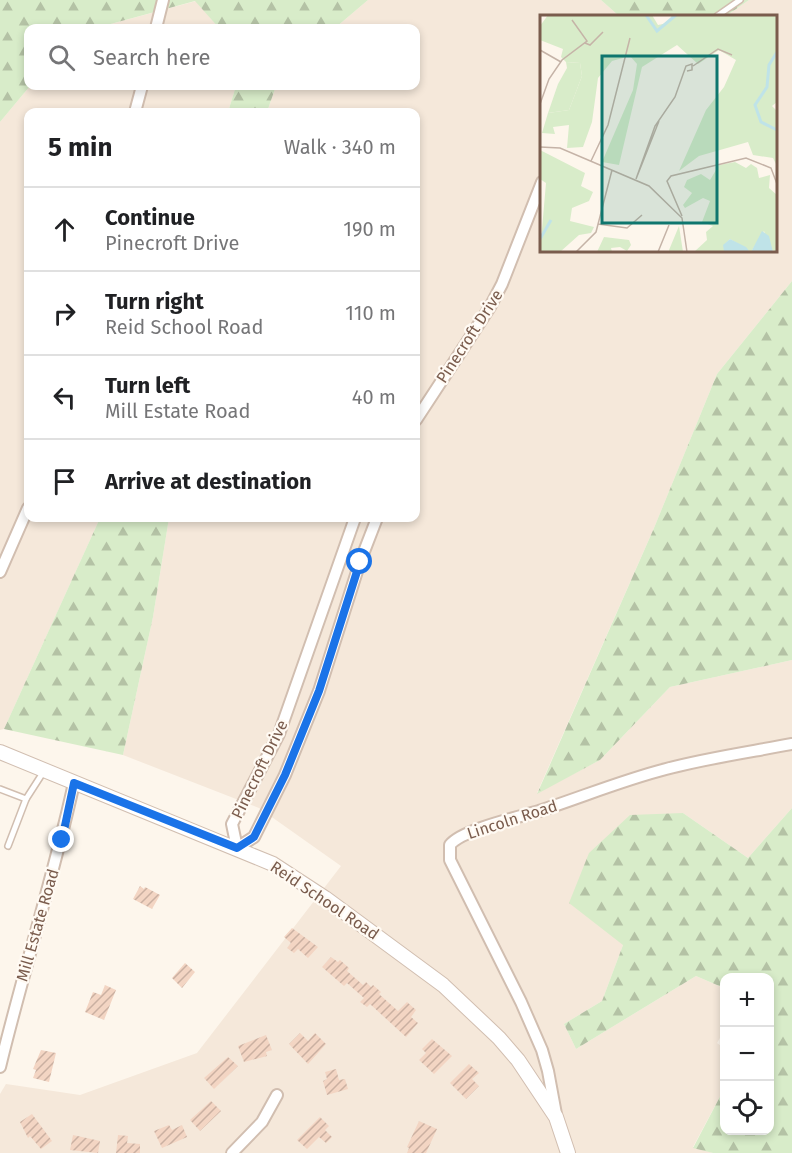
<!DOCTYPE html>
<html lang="en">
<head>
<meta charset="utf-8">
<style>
  :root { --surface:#fff; --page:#f2f2f2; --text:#202124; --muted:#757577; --line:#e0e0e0 }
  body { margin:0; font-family:"Fira Sans",sans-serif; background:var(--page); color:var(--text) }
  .controls { position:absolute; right:18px; bottom:18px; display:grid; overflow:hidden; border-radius:12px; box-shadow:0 3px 9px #0003 }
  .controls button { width:54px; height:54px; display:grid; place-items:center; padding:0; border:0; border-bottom:2px solid var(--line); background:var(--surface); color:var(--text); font:30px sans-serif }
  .stop { position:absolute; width:18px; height:18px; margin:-14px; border:4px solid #1a73e8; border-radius:50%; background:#fff }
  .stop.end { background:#1a73e8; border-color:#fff; box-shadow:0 2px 6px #0008 }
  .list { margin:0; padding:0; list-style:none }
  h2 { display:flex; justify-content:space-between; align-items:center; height:78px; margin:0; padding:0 24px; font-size:26px }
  h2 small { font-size:20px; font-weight:400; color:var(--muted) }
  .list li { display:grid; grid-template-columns:39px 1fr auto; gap:18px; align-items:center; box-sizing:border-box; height:84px; padding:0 24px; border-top:2px solid var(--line) }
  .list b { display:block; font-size:22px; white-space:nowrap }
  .list p { margin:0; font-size:20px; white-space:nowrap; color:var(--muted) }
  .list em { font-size:20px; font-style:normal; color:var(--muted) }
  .icon { flex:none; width:33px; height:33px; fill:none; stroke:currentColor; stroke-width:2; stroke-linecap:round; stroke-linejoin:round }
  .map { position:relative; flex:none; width:792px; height:1153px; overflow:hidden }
  .search { position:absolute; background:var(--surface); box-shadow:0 3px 9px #0003; left:24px; top:24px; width:396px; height:66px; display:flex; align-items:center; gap:15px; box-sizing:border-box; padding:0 21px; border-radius:12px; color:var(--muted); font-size:22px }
  .panel { position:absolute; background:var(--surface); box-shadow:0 3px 9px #0003; left:24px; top:108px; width:396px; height:414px; border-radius:12px }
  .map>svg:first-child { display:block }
</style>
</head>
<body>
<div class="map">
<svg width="792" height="1153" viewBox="0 0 792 1153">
  <defs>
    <pattern id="forest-firs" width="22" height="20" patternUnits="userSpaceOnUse" patternTransform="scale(1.5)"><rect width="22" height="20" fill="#d8ecc9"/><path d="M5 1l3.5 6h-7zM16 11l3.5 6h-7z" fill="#b4c2a5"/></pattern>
    <pattern id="building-hatch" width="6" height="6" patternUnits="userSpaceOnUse" patternTransform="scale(1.5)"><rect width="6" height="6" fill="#f3d5c3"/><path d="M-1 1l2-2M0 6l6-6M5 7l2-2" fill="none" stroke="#cab0a1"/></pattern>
  </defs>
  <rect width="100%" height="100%" fill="#fdf6ec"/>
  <!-- residential -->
  <g fill="#f5e8da">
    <path d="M368,0H601L619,16H542V250H776V16H726L749,0H792V281L717,374L654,528L537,793L600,760L670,687L792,660V808L748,858L683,813L623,945L602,1001L564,1024L576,1049L696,976L724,988V1031L717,1043L724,1048V1089L693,1147L713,1153H0V1094L6,1084L80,1095L197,1053L341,866L259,808L123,755L153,617L169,518H416V112H267L276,86H416V28H335Z"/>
    <path d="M196,1L219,28H96Z"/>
    <path d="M30,86H236L228,112H28V518H100L4,729L0,730V122Z"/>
  </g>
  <!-- forest -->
  <g fill="url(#forest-firs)">
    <path d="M0,0H368L335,28H219L195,1L96,28H28V86H30L0,122Z"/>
    <path d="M601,0H749L726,16H619Z"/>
    <path d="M236,86H276L267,112H228Z"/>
    <path d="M792,281V660L670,687L600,760L537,794L654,528L717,374Z"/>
    <path d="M100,518H169L153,617L123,755L4,729Z"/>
    <path d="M792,808V1153H713L693,1148L724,1089V1130H770V978H724V988L696,976L576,1049L564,1024L602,1001L623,945L569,903L589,853L630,815L683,813L748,858Z"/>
  </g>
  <!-- building -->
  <g fill="url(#building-hatch)">
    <path d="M140,886L144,889L145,887L160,895L152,909L133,899Z"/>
    <path d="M292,928L318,947L308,958L298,949L294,953L287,948L291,943L284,937Z"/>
    <path d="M331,957L338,962L340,960L349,968L347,971L363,985L366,982L371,987L373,985L381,992L379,994L398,1011L407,1002L416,1010L411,1017L418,1023L406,1037L370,1004L367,1007L360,1002L364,998L347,983L344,986L322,967Z"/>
    <path d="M185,963L195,972L182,988L172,978Z"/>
    <path d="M105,985L116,990L104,1020L85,1012L93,992L101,995Z"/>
    <path d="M300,1033L308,1041L315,1033L326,1044L308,1064L289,1044Z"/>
    <path d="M266,1035L272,1050L266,1052L267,1056L244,1062L238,1046Z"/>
    <path d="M432,1039L452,1056L434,1074L419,1060L426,1053L422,1049Z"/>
    <path d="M41,1050L56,1053L49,1082L33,1078L36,1070L33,1069Z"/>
    <path d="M228,1057L238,1066L214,1089L204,1078Z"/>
    <path d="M469,1064L479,1073L472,1079L479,1086L466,1099L450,1083Z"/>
    <path d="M336,1069L339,1080L345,1079L348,1089L327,1095L323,1081L327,1079L325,1072Z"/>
    <path d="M211,1101L221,1111L200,1131L190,1120Z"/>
    <path d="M32,1114L52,1141L41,1149L30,1136L28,1138L20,1122Z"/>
    <path d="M320,1117L329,1126L325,1130L332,1137L326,1143L319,1137L307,1149L297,1140Z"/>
    <path d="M419,1121L437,1129L426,1153H407L409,1148L407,1147Z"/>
    <path d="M169,1125L172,1130L182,1125L187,1137L162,1148L154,1131Z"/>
    <path d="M73,1135L100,1141L98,1153L70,1150Z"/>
    <path d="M118,1135L128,1136L127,1143L140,1144V1153H116Z"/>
  </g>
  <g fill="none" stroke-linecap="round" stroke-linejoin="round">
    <!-- service casing -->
    <g stroke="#d1beb0" stroke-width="8">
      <g id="service">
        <path d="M717,16L740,0"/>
        <path d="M0,789L26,799L44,771"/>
        <path d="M8,846L26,799"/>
      </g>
    </g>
    <!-- minor casing -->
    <g stroke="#d1beb0" stroke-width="14">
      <g id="minor">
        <path d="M156,28L163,0"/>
        <path d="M135,112L142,86"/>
        <path d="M416,420L490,307L502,284L542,182"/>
        <path d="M355,518L279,734L232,824L237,848L254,837L285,775L319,691L360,562L377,518"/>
        <path d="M0,572L28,508"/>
        <path d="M0,1067C23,972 53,879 74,783"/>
        <path d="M556,1114L548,1071L542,1050L521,1002L450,860V845C461,830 519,817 539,811C582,797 623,780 666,769C707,758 750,752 792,744"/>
        <path d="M232,1153L262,1122L277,1095"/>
      </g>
    </g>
    <!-- tertiary casing -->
    <g stroke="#d1beb0" stroke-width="16">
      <path id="tertiary" d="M0,752L273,864L325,898L443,985L499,1038L518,1060L556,1117L568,1153"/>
    </g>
    <!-- service -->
    <use href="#service" stroke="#fff" stroke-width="5"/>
    <!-- minor -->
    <use href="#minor" stroke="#fff" stroke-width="10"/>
    <!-- tertiary -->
    <use href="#tertiary" stroke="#fff" stroke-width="14"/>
  </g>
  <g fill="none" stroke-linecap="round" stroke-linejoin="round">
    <!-- route -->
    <path stroke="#1a73e8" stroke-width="8" d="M62,840L74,783L237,848L254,837L285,775L319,691L360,562"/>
  </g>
  <g text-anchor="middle" stroke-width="4.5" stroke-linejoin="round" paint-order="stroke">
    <!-- street labels -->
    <g font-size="16" fill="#7a5c4d" stroke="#fffaf3">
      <text transform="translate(469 336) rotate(-57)" y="6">Pinecroft Drive</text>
      <text transform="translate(259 769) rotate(-64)" y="6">Pinecroft Drive</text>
      <text transform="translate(512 819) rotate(-18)" y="6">Lincoln Road</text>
      <text transform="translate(325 900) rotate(34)" y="6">Reid School Road</text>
      <text transform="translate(37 925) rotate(-74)" y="6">Mill Estate Road</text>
    </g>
  </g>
  <!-- overview -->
  <g transform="translate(540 15)">
    <rect width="237" height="237" fill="#fdf6ec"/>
    <path d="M26,47L40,48L42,61L29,95L8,98L18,69L27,53Z" fill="#d8ecc9"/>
    <path d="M8,0H112L118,10L128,8L132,0H237V87L232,91L237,96V151L233,143L213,140L208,127L159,141L139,156L166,95L184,72L196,45L179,35L158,49L137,30L102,52L79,150L62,147L93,75L97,49L90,41L72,46L58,63L52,107L43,132L27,133L29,110L13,112L15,119L2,118L8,98L29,95L42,61L40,48L26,47L21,42L23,34L0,25V11ZM0,135L45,158L41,171L53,177L49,186L32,193L30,206L54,212L51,218L39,220L20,237H0L6,168L0,164ZM195,147L206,153L211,149L217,153L219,163L230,160L229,173L237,180V237L230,234L224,216L211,237L190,224L184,230V237H154L167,225L166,217L173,211L162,207L170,186L163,183L145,193L143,190L152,178L144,172L147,165L161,159L170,165L179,150ZM139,211L143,237H130L129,235ZM64,222L89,225L91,230L87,236L80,232L71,233L72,237H57Z" fill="#d8ecc9"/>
    <path d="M222,216L229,221L233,237H211ZM190,224L206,232L210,237H184L183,230Z" fill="#bfe3e8"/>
    <path fill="none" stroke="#bfe3e8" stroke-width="3" d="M106,0L117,16L136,0M237,37L229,50L227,72L215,90L221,107L237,115M0,224L11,205"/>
    <path fill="none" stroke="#c5b3a7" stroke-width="1.5" d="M45,28L50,30L63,17M0,35L21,47M153,51L178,34L192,40M0,89L9,64L22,45L47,26L32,5M0,132L20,133L109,171L142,203L147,237M51,146L68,110L90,23M96,164L115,111L135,82L146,51L152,49V55L147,56M96,164L119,106M142,201L127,166L131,161L206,143L231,153L237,169M58,209L87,213L102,200M36,237L56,217L72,155M118,237L129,210"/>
    <path fill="#0f766e" fill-opacity="0.15" stroke="#0f766e" stroke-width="3" d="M62,41H177V208H62Z"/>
    <rect width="237" height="237" fill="none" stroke="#7a5c4d" stroke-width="3"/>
  </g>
</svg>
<div class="controls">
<button>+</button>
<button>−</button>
<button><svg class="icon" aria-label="locate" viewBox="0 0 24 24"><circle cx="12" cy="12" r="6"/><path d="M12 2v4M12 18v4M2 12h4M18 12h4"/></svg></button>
</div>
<div class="stop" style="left:360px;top:562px"></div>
<div class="stop end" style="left:62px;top:840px"></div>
<div class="search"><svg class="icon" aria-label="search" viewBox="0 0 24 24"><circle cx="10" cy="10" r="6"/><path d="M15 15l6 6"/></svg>Search here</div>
<section class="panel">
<h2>5 min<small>Walk · 340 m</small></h2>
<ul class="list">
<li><svg class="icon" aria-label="ahead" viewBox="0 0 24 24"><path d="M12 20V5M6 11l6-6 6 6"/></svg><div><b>Continue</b><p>Pinecroft Drive</p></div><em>190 m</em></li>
<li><svg class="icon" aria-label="right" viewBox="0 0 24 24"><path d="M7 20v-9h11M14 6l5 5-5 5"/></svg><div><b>Turn right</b><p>Reid School Road</p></div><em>110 m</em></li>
<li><svg class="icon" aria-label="left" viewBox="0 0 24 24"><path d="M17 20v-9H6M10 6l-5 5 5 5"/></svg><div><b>Turn left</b><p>Mill Estate Road</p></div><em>40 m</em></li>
<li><svg class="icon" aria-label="arrive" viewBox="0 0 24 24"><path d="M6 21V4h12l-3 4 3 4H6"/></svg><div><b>Arrive at destination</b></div></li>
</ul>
</section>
</div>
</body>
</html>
